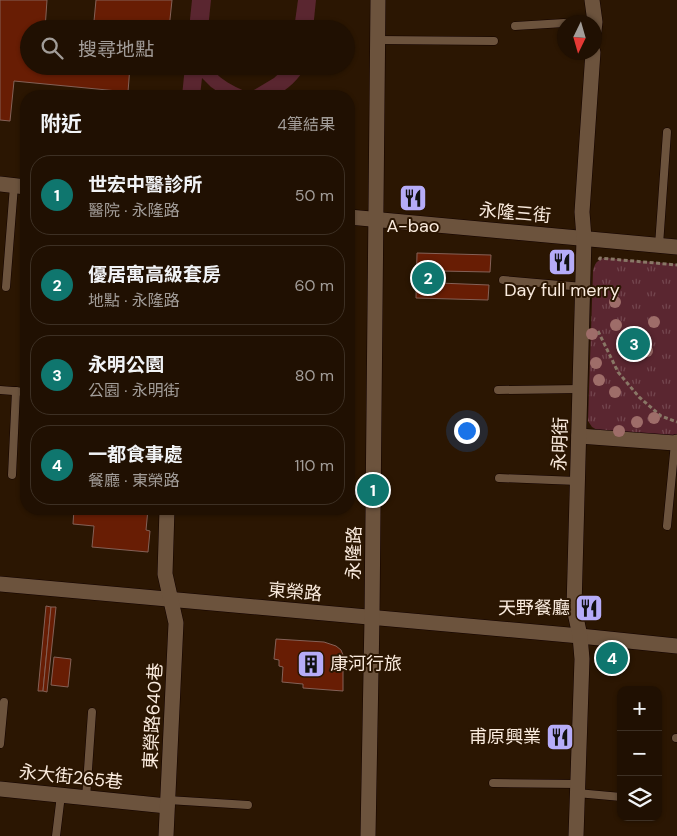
<!DOCTYPE html>
<html lang="zh-TW">
<head>
<meta charset="utf-8">
<style>
  :root { --surface:#201002; --page:#28190c; --text:#f1f3f6; --muted:#a29d99; --line:#3d3024; --accent:#0f766e }
  body { margin:0; font-family:"DM Sans","Noto Sans TC",sans-serif; background:var(--page); color:var(--text) }
  .controls { position:absolute; right:15px; bottom:15px; display:grid; overflow:hidden; border-radius:10px; box-shadow:0 1px 4px #0004 }
  .controls button { width:45px; height:45px; display:grid; place-items:center; padding:0; border:0; border-bottom:1px solid var(--line); background:var(--surface); color:var(--text); font:25px sans-serif }
  .compass { position:absolute; left:557px; top:15px; width:45px; height:45px; border-radius:50%; background:var(--surface); box-shadow:0 1px 4px #0004; rotate:185deg }
  .you { position:absolute; left:466px; top:430px; width:18px; height:18px; margin:-12px; border:4px solid #fff; border-radius:50%; background:#1a73e8; box-shadow:0 0 0 8px #1a73e833 }
  .badge { display:grid; place-items:center; width:32px; height:32px; border-radius:50%; background:var(--accent); color:#fff; font-size:16px; font-weight:700 }
  .pin { position:absolute; translate:-50% -50%; border:2px solid #fff; box-shadow:0 1px 5px #0006 }
  .list { margin:0; padding:0; list-style:none }
  h2 { display:flex; justify-content:space-between; align-items:center; height:65px; margin:0; padding:0 20px; font-size:21px }
  h2 small { font-size:16px; font-weight:400; color:var(--muted) }
  .list li { display:grid; grid-template-columns:32px 1fr auto; gap:15px; align-items:center; box-sizing:border-box; height:80px; margin:0 10px 10px; padding:0 10px; border:1px solid var(--line); border-radius:20px }
  .list b { display:block; font-size:19px; white-space:nowrap }
  .list p { margin:0; font-size:16px; white-space:nowrap; color:var(--muted) }
  .list em { font-size:16px; font-style:normal; color:var(--muted) }
  .icon { flex:none; width:28px; height:28px; fill:none; stroke:currentColor; stroke-width:2; stroke-linecap:round; stroke-linejoin:round }
  .map { position:relative; flex:none; width:677px; height:836px; overflow:hidden }
  .search { position:absolute; background:var(--surface); box-shadow:0 1px 4px #0004; left:20px; top:20px; width:335px; height:55px; display:flex; align-items:center; gap:12px; box-sizing:border-box; padding:0 18px; border-radius:28px; color:var(--muted); font-size:19px }
  .panel { position:absolute; background:var(--surface); box-shadow:0 1px 4px #0004; left:20px; top:90px; width:335px; height:425px; border-radius:20px }
  .map>svg:first-child { display:block }
</style>
</head>
<body>
<div class="map">
<svg width="677" height="836" viewBox="0 0 677 836">
  <defs>
    <pattern id="park-tufts" width="24" height="20" patternUnits="userSpaceOnUse" patternTransform="scale(1.25)"><rect width="24" height="20" fill="#5a2630"/><path d="M3 7l-1-3M5 7V3M7 7l1-3M15 17l-1-3M17 17v-4M19 17l1-3" fill="none" stroke="#73464e"/></pattern>
  </defs>
  <rect width="100%" height="100%" fill="#2b1602"/>
  <!-- green -->
  <g fill="#5a2630">
    <path d="M192,0H211L208,29H189Z"/>
    <path d="M298,0H316L313,29H294Z"/>
    <path d="M185,66H211C218,80 236,87 249,93L274,78L287,66H306C300,78 287,91 274,96H224L211,87L202,78L200,96H182Z"/>
  </g>
  <!-- park -->
  <path fill="url(#park-tufts)" d="M605,258L677,264V434L672,437L599,431L592,427L588,421L593,271C594,264 598,259 605,258Z"/>
  <!-- building -->
  <g fill="#681d04" stroke="#846157">
    <path d="M0,0H47L45,29H29V66H130L128,92L14,81L10,121L0,120Z"/>
    <path d="M96,0H172L169,29L94,21Z"/>
    <path d="M417,253L491,255L490,272L440,271L439,283L489,285L488,300L416,298Z"/>
    <path d="M74,509H148L146,530L150,531L148,552L92,547L94,526L73,524Z"/>
    <path d="M46,606L51,607L43,691H38Z"/>
    <path d="M51,607H56L47,692L43,691Z"/>
    <path d="M276,639L324,642L336,646L341,650L343,655V691L303,688V684L282,682L283,667L279,666V660L274,659Z"/>
    <path d="M54,657L71,659L68,687L51,685Z"/>
  </g>
  <g fill="none" stroke-linecap="round" stroke-linejoin="round">
    <!-- lane casing -->
    <g stroke="#120200" stroke-width="9">
      <g id="lane">
        <path d="M577,22H595"/>
        <path d="M515,26L564,23"/>
        <path d="M378,40L494,41"/>
        <path d="M659,245L667,132"/>
        <path d="M503,280L583,287"/>
        <path d="M6,287L14,186"/>
        <path d="M0,390L26,392"/>
        <path d="M498,390L580,389"/>
        <path d="M12,475L16,391"/>
        <path d="M499,478L577,481"/>
        <path d="M667,526L675,443"/>
        <path d="M676,738H677"/>
        <path d="M0,744L4,702"/>
        <path d="M493,783L577,784"/>
        <path d="M577,793L621,797"/>
        <path d="M86,798L92,712"/>
        <path d="M168,800L248,805"/>
        <path d="M56,836L61,795"/>
      </g>
    </g>
    <!-- street casing -->
    <g stroke="#120200" stroke-width="16">
      <g id="street">
        <path d="M592,0L595,22L594,31"/>
        <path d="M0,184L26,187"/>
        <path d="M349,217L677,247"/>
        <path d="M579,436L675,443L677,442"/>
        <path d="M0,584L580,636L677,646"/>
        <path d="M0,789L167,806"/>
        <path d="M166,836L176,623L165,574L167,509"/>
        <path d="M368,836L372,617L378,0"/>
        <path d="M576,836L582,659L580,636L574,608L584,238L582,212L593,52"/>
      </g>
    </g>
    <!-- path -->
    <g stroke="#897766" stroke-width="3" stroke-dasharray="4 2.5" stroke-linecap="butt">
      <path d="M599,260L600,258L677,265"/>
      <path d="M598,331L618,372L639,397L661,416L677,422"/>
    </g>
    <!-- lane -->
    <use href="#lane" stroke="#6c533d" stroke-width="8"/>
    <!-- street -->
    <use href="#street" stroke="#6c533d" stroke-width="15"/>
  </g>
  <!-- trees -->
  <g fill="#9e6d69">
    <circle cx="615" cy="302" r="6"/>
    <circle cx="654" cy="322" r="6"/>
    <circle cx="616" cy="325" r="6"/>
    <circle cx="592" cy="334" r="6"/>
    <circle cx="647" cy="351" r="6"/>
    <circle cx="596" cy="363" r="6"/>
    <circle cx="599" cy="380" r="6"/>
    <circle cx="615" cy="392" r="6"/>
    <circle cx="654" cy="418" r="6"/>
    <circle cx="637" cy="422" r="6"/>
    <circle cx="619" cy="431" r="6"/>
  </g>
  <!-- icons -->
  <defs>
    <g id="restaurant-square" transform="scale(1.4375)"><rect x="-9" y="-9" width="18" height="18" rx="4" fill="#b6acf8" stroke="#2b1602"/><path d="M-5-6h1v4h1v-4h1v4h1v-4h1v5L-1.5 .5V6h-2V.5L-5-1ZM5-6V6H3V1.5H1.5Q1.5-4 5-6Z" fill="#111"/></g>
    <g id="building-square" transform="scale(1.4375)"><rect x="-9" y="-9" width="18" height="18" rx="4" fill="#b6acf8" stroke="#2b1602"/><path d="M-4-6H4V6H1V3H-1V6H-4ZM-2.5-4.3h1.7v1.8h-1.7ZM.8-4.3h1.7v1.8H.8ZM-2.5-1h1.7V.8h-1.7ZM.8-1h1.7V.8H.8Z" fill="#111"/></g>
  </defs>
  <g fill-rule="evenodd">
    <use href="#restaurant-square" x="413" y="198"/>
    <use href="#restaurant-square" x="562" y="262"/>
    <use href="#restaurant-square" x="589" y="608"/>
    <use href="#building-square" x="311" y="664"/>
    <use href="#restaurant-square" x="560" y="737"/>
  </g>
  <g text-anchor="middle" stroke-width="4" stroke-linejoin="round" paint-order="stroke">
    <!-- street labels -->
    <g font-size="18" fill="#faebde" stroke="#2b1602">
      <text transform="translate(515 213) rotate(5)" y="6">永隆三街</text>
      <text transform="translate(560 444) rotate(-88)" y="6">永明街</text>
      <text transform="translate(354 553) rotate(-89)" y="6">永隆路</text>
      <text transform="translate(295 592) rotate(5)" y="6">東榮路</text>
      <text transform="translate(153 716) rotate(-87)" y="6">東榮路640巷</text>
      <text transform="translate(71 777) rotate(6)" y="6">永大街265巷</text>
    </g>
    <!-- poi labels -->
    <g font-size="18" fill="#faebde" stroke="#2b1602">
      <text x="413" y="232">A-bao</text>
      <text x="562" y="296">Day full merry</text>
      <text x="570" y="614" text-anchor="end">天野餐廳</text>
      <text x="330" y="670" text-anchor="start">康河行旅</text>
      <text x="541" y="743" text-anchor="end">甫原興業</text>
    </g>
  </g>
</svg>
<div class="controls">
<button>+</button>
<button>−</button>
<button><svg class="icon" aria-label="layers" viewBox="0 0 24 24"><path d="M12 4l9 5-9 5-9-5zM3 14l9 5 9-5"/></svg></button>
</div>
<svg class="compass" viewBox="-18 -18 36 36"><path d="M0-13l5 13h-10z" fill="#e53935"/><path d="M0 13l5-13h-10z" fill="#a29d99"/></svg>
<div class="you"></div>
<div class="pin badge" style="left:373px;top:490px">1</div>
<div class="pin badge" style="left:428px;top:278px">2</div>
<div class="pin badge" style="left:634px;top:344px">3</div>
<div class="pin badge" style="left:612px;top:658px">4</div>
<div class="search"><svg class="icon" aria-label="search" viewBox="0 0 24 24"><circle cx="10" cy="10" r="6"/><path d="M15 15l6 6"/></svg>搜尋地點</div>
<section class="panel">
<h2>附近<small>4筆結果</small></h2>
<ul class="list">
<li><span class="badge">1</span><div><b>世宏中醫診所</b><p>醫院 · 永隆路</p></div><em>50 m</em></li>
<li><span class="badge">2</span><div><b>優居寓高級套房</b><p>地點 · 永隆路</p></div><em>60 m</em></li>
<li><span class="badge">3</span><div><b>永明公園</b><p>公園 · 永明街</p></div><em>80 m</em></li>
<li><span class="badge">4</span><div><b>一都食事處</b><p>餐廳 · 東榮路</p></div><em>110 m</em></li>
</ul>
</section>
</div>
</body>
</html>
